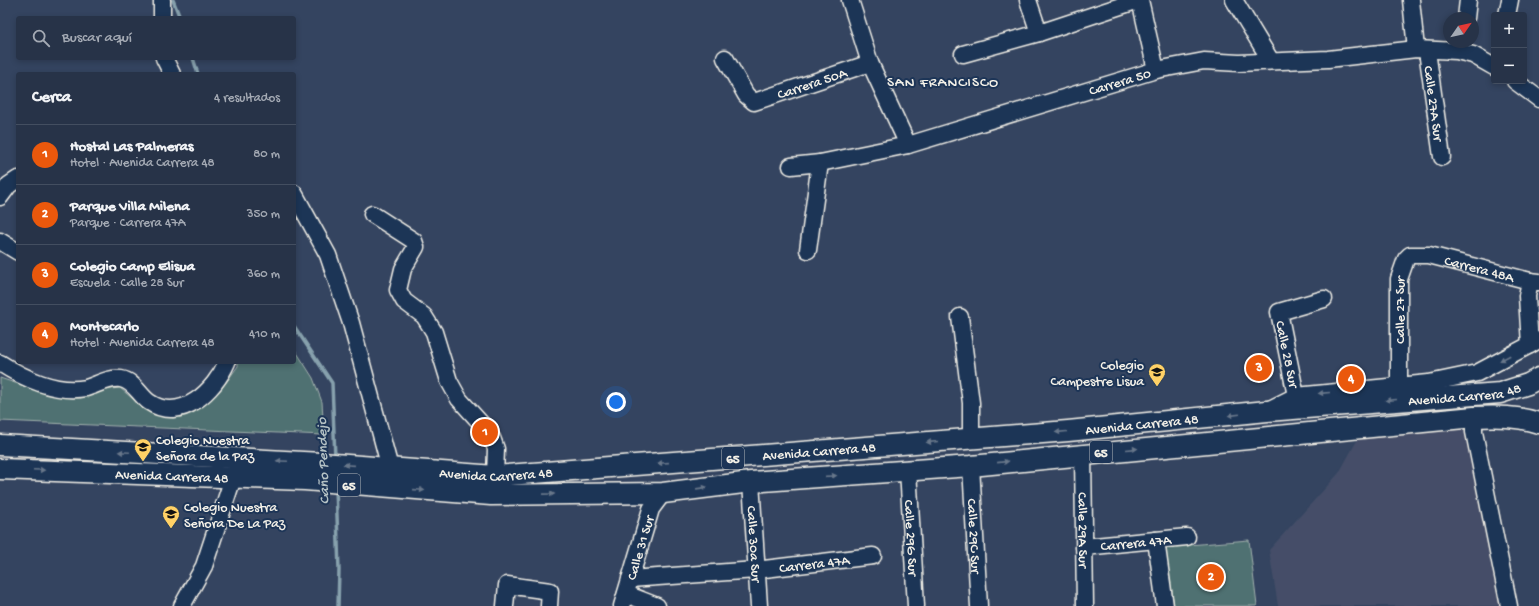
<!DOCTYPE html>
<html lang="es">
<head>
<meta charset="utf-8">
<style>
  :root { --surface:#273348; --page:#333f52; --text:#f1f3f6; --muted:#a4aab4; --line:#434e60; --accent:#ea580c }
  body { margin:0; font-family:"Gochi Hand",sans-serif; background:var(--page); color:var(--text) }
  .controls { position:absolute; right:12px; top:12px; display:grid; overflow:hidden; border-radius:4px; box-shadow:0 2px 6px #0003 }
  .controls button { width:36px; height:36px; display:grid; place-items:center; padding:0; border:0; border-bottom:1px solid var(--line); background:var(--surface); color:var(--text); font:20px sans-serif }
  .compass { position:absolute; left:1443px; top:12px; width:36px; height:36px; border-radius:50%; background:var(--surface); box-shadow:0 2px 6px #0003; rotate:56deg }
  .you { position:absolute; left:616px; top:402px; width:14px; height:14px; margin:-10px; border:3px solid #fff; border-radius:50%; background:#1a73e8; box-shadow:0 0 0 6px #1a73e833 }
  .badge { display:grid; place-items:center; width:26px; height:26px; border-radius:50%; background:var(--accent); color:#fff; font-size:13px; font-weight:700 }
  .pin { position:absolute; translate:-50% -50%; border:2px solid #fff; box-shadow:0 1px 4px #0006 }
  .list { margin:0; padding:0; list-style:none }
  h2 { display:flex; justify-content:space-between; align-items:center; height:52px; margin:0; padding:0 16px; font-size:17px }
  h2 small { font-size:13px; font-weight:400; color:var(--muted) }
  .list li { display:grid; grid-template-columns:26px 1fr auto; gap:12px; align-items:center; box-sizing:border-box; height:60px; padding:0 16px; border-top:1px solid var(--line) }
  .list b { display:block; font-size:15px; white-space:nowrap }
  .list p { margin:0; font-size:13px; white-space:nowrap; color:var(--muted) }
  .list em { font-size:13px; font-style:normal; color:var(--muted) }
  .icon { flex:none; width:22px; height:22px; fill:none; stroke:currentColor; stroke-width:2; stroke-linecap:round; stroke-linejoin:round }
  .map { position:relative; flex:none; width:1539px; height:606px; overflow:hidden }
  .search { position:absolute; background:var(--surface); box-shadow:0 2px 6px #0003; left:16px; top:16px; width:280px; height:44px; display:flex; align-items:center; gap:10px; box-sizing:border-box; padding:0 14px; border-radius:4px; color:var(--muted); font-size:15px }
  .panel { position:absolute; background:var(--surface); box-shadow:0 2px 6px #0003; left:16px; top:72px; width:280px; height:292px; border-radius:4px }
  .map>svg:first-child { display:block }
</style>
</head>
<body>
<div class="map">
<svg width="1539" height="606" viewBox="0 0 1539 606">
  <rect width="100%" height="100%" fill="#344460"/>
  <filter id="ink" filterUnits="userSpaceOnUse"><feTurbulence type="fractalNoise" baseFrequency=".025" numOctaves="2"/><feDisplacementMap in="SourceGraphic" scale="8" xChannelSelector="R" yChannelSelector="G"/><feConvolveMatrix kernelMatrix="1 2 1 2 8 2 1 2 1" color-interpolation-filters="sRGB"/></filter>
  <g filter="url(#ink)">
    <!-- built -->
    <path fill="#444e67" d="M1463,426L1503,606H1278L1269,550L1339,473L1360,435Z"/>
    <!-- green -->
    <g fill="#4f7172" stroke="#a2b1ad">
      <path d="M294,348L313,378L322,402L324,435L0,421V378L45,393L81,397L102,390L120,388L145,409L173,418L194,410L220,391L238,366V362H294Z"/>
      <path d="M1249,540L1257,606H1174L1165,547Z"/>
    </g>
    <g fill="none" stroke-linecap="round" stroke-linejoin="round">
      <!-- stream -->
      <g stroke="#87a1ad" stroke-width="3.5">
        <path d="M173,0L180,18"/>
        <path d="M193,58L198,74"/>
        <path d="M294,326L332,383L335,458"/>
        <path d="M336,488L339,570L338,606"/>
      </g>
      <!-- minor casing -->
      <g stroke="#f4f1e8" stroke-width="19">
        <g id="minor">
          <path d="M162,0V18"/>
          <path d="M850,0L870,63L908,145"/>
          <path d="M1028,0L1039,33"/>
          <path d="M1140,0L1156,70"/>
          <path d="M1234,0L1271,61"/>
          <path d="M1411,0L1416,49"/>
          <path d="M1507,15L1510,0"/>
          <path d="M1466,18L1468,0"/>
          <path id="s1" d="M1427,51L1442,157"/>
          <path d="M963,54L1039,33L1139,0"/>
          <path d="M164,58L172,74"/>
          <path id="s2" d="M725,58L746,95L754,102L870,63"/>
          <path d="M1515,81L1539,99"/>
          <path id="s3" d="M791,166L820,163L908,145L1156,70L1204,61L1239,63L1328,59L1416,49L1457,51L1473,55L1494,67"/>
          <path d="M294,193L328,255L351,323L390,468"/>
          <path d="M0,197L9,185L18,179"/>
          <path d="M372,214L414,241L416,247L403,269L398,290L404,301L424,316L434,332L449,381L459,399L487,430L492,438L496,449L495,476"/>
          <path d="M0,241L18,252"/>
          <path d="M808,250L820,163"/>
          <path d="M960,317L971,403V439"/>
          <path d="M1530,345L1527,296L1530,281L1539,282"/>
          <path d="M0,363C23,378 57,394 86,388C97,385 109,377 121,379C134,381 139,395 149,402C181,424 215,390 227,362"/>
          <path id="s4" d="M1399,386V279L1406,259L1410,255H1429L1530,281"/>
          <path d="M1296,396L1279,312L1324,299"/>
          <path d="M1270,409L1296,396L1429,383L1477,373L1539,340"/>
          <path d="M1474,417V432L1509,606"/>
          <path id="s5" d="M1083,454L1085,606"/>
          <path id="s6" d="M971,466L979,606"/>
          <path id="s7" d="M908,470L916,606"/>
          <path id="s8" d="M751,482L759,606"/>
          <path d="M1156,540L1165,606"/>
          <path id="s9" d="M1084,547L1187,537"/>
          <path id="s10" d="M630,579L756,570L873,556"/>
          <path d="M626,594L657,606"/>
          <path d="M182,606L204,566L233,478"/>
          <path d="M505,606L507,585L550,591L549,606"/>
          <path id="s11" d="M622,606L651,509L663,493"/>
        </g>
      </g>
      <!-- major casing -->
      <g stroke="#f4f1e8" stroke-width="23">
        <g id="major">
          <path id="s12" d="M0,445L321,463L495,476L1068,431L1267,411L1500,393L1528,384L1539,378"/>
          <path id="s13" d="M0,469L305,480L491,495L663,493L751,482L971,466L1474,417C1497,416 1518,416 1539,423"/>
        </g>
      </g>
      <!-- minor -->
      <use href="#minor" stroke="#1d3557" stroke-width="16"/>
      <!-- major -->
      <use href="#major" stroke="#1d3557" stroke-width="20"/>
    </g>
    <!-- one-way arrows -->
    <defs><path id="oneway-solid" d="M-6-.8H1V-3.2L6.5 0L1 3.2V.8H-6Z"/></defs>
    <g fill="#68778a">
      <use href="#oneway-solid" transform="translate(1505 358) rotate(152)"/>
      <use href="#oneway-solid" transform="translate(1324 393) rotate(175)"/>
      <use href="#oneway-solid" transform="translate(1391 400) rotate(175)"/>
      <use href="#oneway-solid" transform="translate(1234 415) rotate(173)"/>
      <use href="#oneway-solid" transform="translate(1061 432) rotate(175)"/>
      <use href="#oneway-solid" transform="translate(932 442) rotate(175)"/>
      <use href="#oneway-solid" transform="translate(1132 449) rotate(-5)"/>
      <use href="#oneway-solid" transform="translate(124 452) rotate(-177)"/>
      <use href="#oneway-solid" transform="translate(282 461) rotate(-177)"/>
      <use href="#oneway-solid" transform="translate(1003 462) rotate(-6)"/>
      <use href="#oneway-solid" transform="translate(663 463) rotate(176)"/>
      <use href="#oneway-solid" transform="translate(349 465) rotate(-176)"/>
      <use href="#oneway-solid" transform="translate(39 470) rotate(2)"/>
      <use href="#oneway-solid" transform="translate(831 476) rotate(-4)"/>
      <use href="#oneway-solid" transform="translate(702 488) rotate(-8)"/>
      <use href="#oneway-solid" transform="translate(419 490) rotate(4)"/>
      <use href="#oneway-solid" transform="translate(549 494) rotate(-1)"/>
    </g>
  </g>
  <!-- icons -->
  <defs>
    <g id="university-pin" transform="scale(0.9)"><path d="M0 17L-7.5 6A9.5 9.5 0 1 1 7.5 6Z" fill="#ffd166" stroke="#1d3557"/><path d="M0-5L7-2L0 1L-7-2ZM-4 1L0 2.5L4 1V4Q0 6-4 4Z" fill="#111"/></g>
    <g id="school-pin" transform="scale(0.9)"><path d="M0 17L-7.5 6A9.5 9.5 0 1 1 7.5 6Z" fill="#ffd166" stroke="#1d3557"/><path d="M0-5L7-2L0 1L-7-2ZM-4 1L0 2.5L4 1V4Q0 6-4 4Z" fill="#111"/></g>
  </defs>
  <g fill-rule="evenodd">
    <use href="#university-pin" x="1157" y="372"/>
    <use href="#school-pin" x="143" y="447"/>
    <use href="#school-pin" x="171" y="514"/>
  </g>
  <g text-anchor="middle" stroke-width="4" stroke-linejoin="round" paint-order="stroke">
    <!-- shield labels -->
    <g fill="#1d3557" stroke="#b4b9bc" stroke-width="1">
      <rect x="1090" y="441" width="22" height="22" rx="3"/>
      <rect x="722" y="447" width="22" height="22" rx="3"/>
      <rect x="338" y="474" width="22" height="22" rx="3"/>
    </g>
    <g font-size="13" font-weight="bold" fill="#f4f1e8">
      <text x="1101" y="457">65</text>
      <text x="733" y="463">65</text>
      <text x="349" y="490">65</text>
    </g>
    <!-- street labels -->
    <g font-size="14" fill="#f4f1e8" stroke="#1d3557">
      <text dy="5" stroke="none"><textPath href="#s3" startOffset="340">Carrera 50</textPath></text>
      <text dy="5" stroke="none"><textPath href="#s2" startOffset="114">Carrera 50A</textPath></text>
      <text dy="5" stroke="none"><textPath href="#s1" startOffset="53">Calle 27A Sur</textPath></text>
      <text dy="5" stroke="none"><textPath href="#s4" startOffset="205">Carrera 48A</textPath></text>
      <text dy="5" stroke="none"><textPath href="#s4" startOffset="76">Calle 27 Sur</textPath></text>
      <text transform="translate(1288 354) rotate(78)" y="5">Calle 28 Sur</text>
      <text dy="5" stroke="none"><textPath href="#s12" startOffset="1469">Avenida Carrera 48</textPath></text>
      <text dy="5" stroke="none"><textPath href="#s12" startOffset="1145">Avenida Carrera 48</textPath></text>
      <text dy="5" stroke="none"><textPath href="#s12" startOffset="821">Avenida Carrera 48</textPath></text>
      <text dy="5" stroke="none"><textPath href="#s12" startOffset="497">Avenida Carrera 48</textPath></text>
      <text dy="5" stroke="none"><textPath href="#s13" startOffset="172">Avenida Carrera 48</textPath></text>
      <text dy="5" stroke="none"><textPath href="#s5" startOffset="76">Calle 29A Sur</textPath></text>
      <text dy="5" stroke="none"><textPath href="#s6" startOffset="70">Calle 29C Sur</textPath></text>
      <text dy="5" stroke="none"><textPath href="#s7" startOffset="68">Calle 29G Sur</textPath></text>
      <text dy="5" stroke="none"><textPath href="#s9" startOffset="52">Carrera 47A</textPath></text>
      <text dy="5" stroke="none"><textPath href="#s8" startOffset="62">Calle 30a Sur</textPath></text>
      <text dy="5" stroke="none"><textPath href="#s11" startOffset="61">Calle 31 Sur</textPath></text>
      <text dy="5" stroke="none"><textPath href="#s10" startOffset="185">Carrera 47A</textPath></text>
    </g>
    <!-- poi labels -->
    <g font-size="14" fill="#f4f1e8" stroke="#1d3557" text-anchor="start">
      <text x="1144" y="369" text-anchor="end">Colegio<tspan x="1144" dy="16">Campestre Lisua</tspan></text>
      <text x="156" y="444">Colegio Nuestra<tspan x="156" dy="16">Señora de la Paz</tspan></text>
      <text x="184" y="511">Colegio Nuestra<tspan x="184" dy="16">Señora De La Paz</tspan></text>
    </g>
    <!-- neighbourhood labels -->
    <g font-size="15" letter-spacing="1" fill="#f4f1e8" stroke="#1d3557">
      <text x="943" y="86">SAN FRANCISCO</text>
    </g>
    <!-- water labels -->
    <g font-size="15" font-style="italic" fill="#b5c2c5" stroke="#1d3557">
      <text transform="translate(322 461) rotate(-92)" y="5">Caño Pendejo</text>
    </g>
  </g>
</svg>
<div class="controls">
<button>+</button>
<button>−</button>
</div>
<svg class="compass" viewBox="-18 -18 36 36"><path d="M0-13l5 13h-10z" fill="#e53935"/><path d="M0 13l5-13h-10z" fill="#a4aab4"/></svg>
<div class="you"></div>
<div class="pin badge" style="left:485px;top:432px">1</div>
<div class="pin badge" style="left:1211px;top:577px">2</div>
<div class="pin badge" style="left:1259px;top:368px">3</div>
<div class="pin badge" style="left:1351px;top:379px">4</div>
<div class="search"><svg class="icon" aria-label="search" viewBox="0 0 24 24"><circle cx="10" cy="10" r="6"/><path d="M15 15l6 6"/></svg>Buscar aquí</div>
<section class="panel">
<h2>Cerca<small>4 resultados</small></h2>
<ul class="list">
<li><span class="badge">1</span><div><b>Hostal Las Palmeras</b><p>Hotel · Avenida Carrera 48</p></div><em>80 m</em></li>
<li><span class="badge">2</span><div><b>Parque Villa Milena</b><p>Parque · Carrera 47A</p></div><em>350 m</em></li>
<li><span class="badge">3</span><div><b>Colegio Camp Elisua</b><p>Escuela · Calle 28 Sur</p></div><em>360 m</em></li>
<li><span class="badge">4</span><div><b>Montecarlo</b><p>Hotel · Avenida Carrera 48</p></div><em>410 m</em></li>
</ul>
</section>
</div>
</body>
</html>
